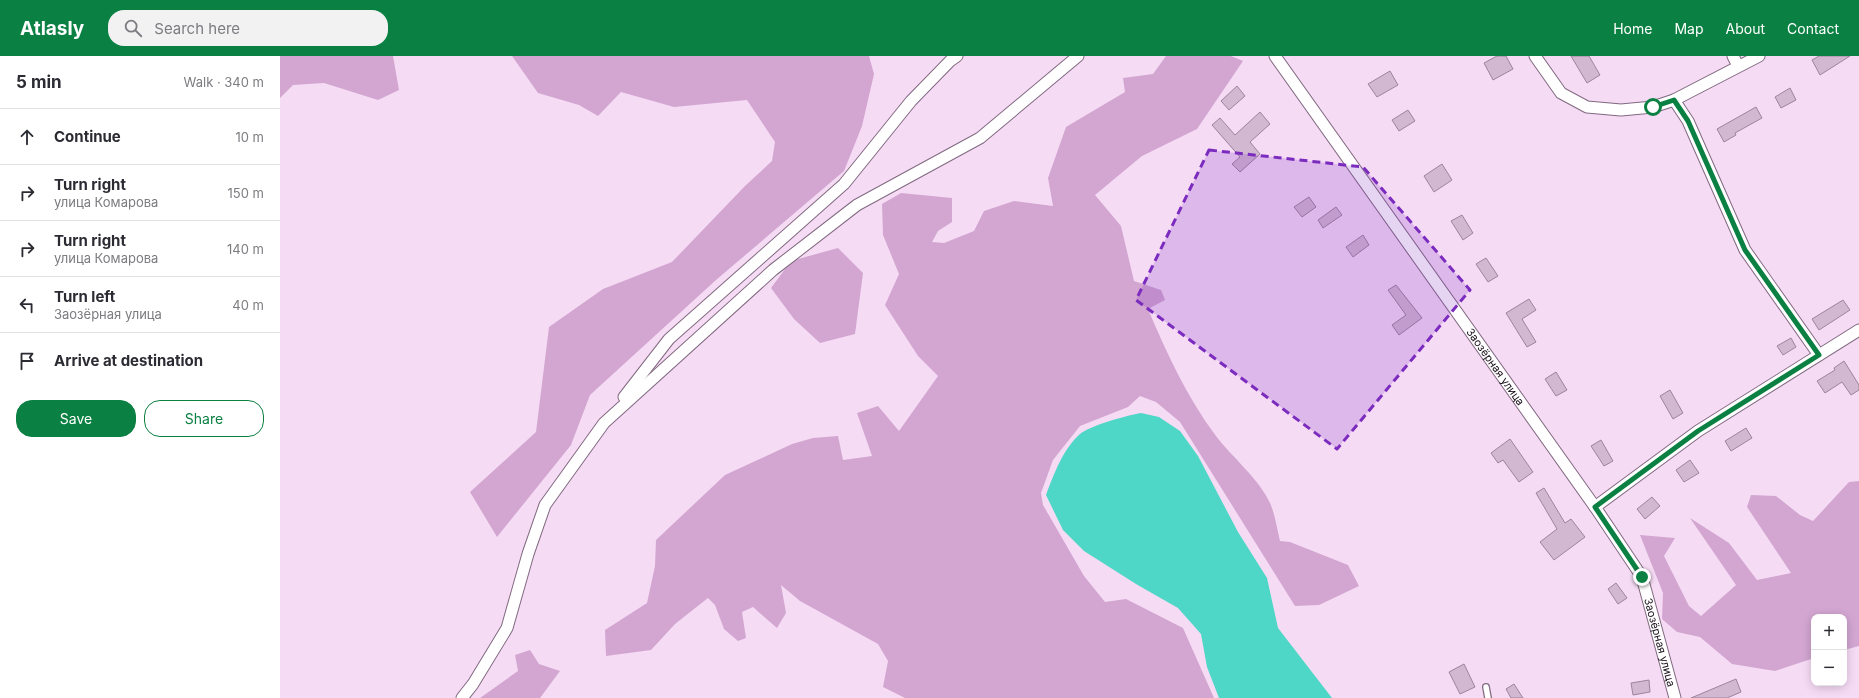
<!DOCTYPE html>
<html lang="en">
<head>
<meta charset="utf-8">
<style>
  :root { --surface:#fff; --page:#f2f2f3; --text:#2b2b33; --muted:#7c7c81; --line:#e1e1e2; --accent:#0b8043 }
  body { margin:0; font-family:Inter,sans-serif; background:var(--page); color:var(--text) }
  .controls { position:absolute; right:12px; bottom:12px; display:grid; overflow:hidden; border-radius:8px; box-shadow:0 2px 10px #0003 }
  .controls button { width:36px; height:36px; display:grid; place-items:center; padding:0; border:0; border-bottom:1px solid var(--line); background:var(--surface); color:var(--text); font:20px sans-serif }
  .stop { position:absolute; width:12px; height:12px; margin:-9px; border:3px solid #0b8043; border-radius:50%; background:#fff }
  .stop.end { background:#0b8043; border-color:#fff; box-shadow:0 1px 4px #0008 }
  .list { margin:0; padding:0; list-style:none }
  h2 { display:flex; justify-content:space-between; align-items:center; height:52px; margin:0; padding:0 16px; font-size:17px }
  h2 small { font-size:13px; font-weight:400; color:var(--muted) }
  .list li { display:grid; grid-template-columns:26px 1fr auto; gap:12px; align-items:center; box-sizing:border-box; height:56px; padding:0 16px; border-top:1px solid var(--line) }
  .list b { display:block; font-size:15px; white-space:nowrap }
  .list p { margin:0; font-size:13px; white-space:nowrap; color:var(--muted) }
  .list em { font-size:13px; font-style:normal; color:var(--muted) }
  .actions { display:flex; gap:8px; padding:12px 16px }
  .actions a { flex:1; padding:9px 0; border:1px solid var(--accent); border-radius:16px; text-align:center; font-size:14px; color:var(--accent) }
  .actions .main { background:var(--accent); color:#fff }
  .icon { flex:none; width:22px; height:22px; fill:none; stroke:currentColor; stroke-width:2; stroke-linecap:round; stroke-linejoin:round }
  .map { position:relative; flex:none; width:1579px; height:642px; overflow:hidden }
  header { display:flex; align-items:center; gap:24px; box-sizing:border-box; height:56px; padding:0 20px; background:var(--accent); color:#fff }
  header strong { font-size:19px }
  nav { display:flex; gap:22px; margin-inline-start:auto; font-size:14px }
  .search { width:280px; height:36px; background:var(--page); display:flex; align-items:center; gap:10px; box-sizing:border-box; padding:0 14px; border-radius:16px; color:var(--muted); font-size:15px }
  main { display:flex }
  aside { flex:1; background:var(--surface) }
  .map>svg:first-child { display:block }
</style>
</head>
<body>
<header>
<strong>Atlasly</strong>
<div class="search"><svg class="icon" aria-label="search" viewBox="0 0 24 24"><circle cx="10" cy="10" r="6"/><path d="M15 15l6 6"/></svg>Search here</div>
<nav><a>Home</a><a>Map</a><a>About</a><a>Contact</a></nav>
</header>
<main>
<aside>
<h2>5 min<small>Walk · 340 m</small></h2>
<ul class="list">
<li><svg class="icon" aria-label="ahead" viewBox="0 0 24 24"><path d="M12 20V5M6 11l6-6 6 6"/></svg><div><b>Continue</b></div><em>10 m</em></li>
<li><svg class="icon" aria-label="right" viewBox="0 0 24 24"><path d="M7 20v-9h11M14 6l5 5-5 5"/></svg><div><b>Turn right</b><p>улица Комарова</p></div><em>150 m</em></li>
<li><svg class="icon" aria-label="right" viewBox="0 0 24 24"><path d="M7 20v-9h11M14 6l5 5-5 5"/></svg><div><b>Turn right</b><p>улица Комарова</p></div><em>140 m</em></li>
<li><svg class="icon" aria-label="left" viewBox="0 0 24 24"><path d="M17 20v-9H6M10 6l-5 5 5 5"/></svg><div><b>Turn left</b><p>Заозёрная улица</p></div><em>40 m</em></li>
<li><svg class="icon" aria-label="arrive" viewBox="0 0 24 24"><path d="M6 21V4h12l-3 4 3 4H6"/></svg><div><b>Arrive at destination</b></div></li>
</ul>
<div class="actions"><a class="main">Save</a><a>Share</a></div>
</aside>
<div class="map">
<svg width="1579" height="642" viewBox="0 0 1579 642">
  <rect width="100%" height="100%" fill="#f6dbf5"/>
  <!-- green -->
  <g fill="#d2a6d1">
    <path d="M0,0H113L119,34L98,44L44,27L13,29L0,42Z"/>
    <path d="M232,0H589L594,18L582,70L564,115L436,224L310,339L291,389L217,481L190,436L256,376L269,271L323,233L392,206L465,130L492,105L495,86L467,44L394,51L341,36L318,60L299,49L258,37Z"/>
    <path d="M886,0H951L963,5L917,73L862,100L815,139L841,170L854,225L881,234L885,244L868,253C886,296 908,343 936,380C952,401 979,423 990,447C995,458 997,473 1000,485L1010,486L1068,509L1079,530L1039,549L1015,550L900,366L876,346L860,340L848,351L800,370L773,404L761,437L763,449L804,520L825,546L846,543L903,572L934,642H625L603,631L608,605L598,588L520,545L501,529L506,557L497,572L473,551L462,556L466,582L458,585L444,573L435,549L428,542L395,568L371,594L326,600L325,574L367,547L375,510L376,484L445,419L512,388L533,382L558,380L563,404L592,400L577,357L598,350L619,375L658,320L638,300L605,249L619,218L603,179L602,148L621,137L672,142V166L658,175L652,186L664,187L694,175L704,155L734,145L773,150L768,122L786,71L845,36L843,22L873,18Z"/>
    <path d="M558,192L583,217L575,278L540,287L514,263L491,232L511,205Z"/>
    <path d="M1579,425V590L1564,594V561H1534V602L1495,615L1452,608L1420,581L1397,576L1382,563L1383,537L1360,479L1395,482L1384,500L1409,550L1421,560L1456,529L1410,462L1449,487L1477,524L1511,517L1467,451L1471,439L1496,440L1520,459L1533,465L1569,426Z"/>
    <path d="M250,594L259,608L280,615L260,642H200L238,615L235,599Z"/>
  </g>
  <!-- water -->
  <path fill="#4ed6c6" d="M861,357L879,361L900,375L918,400L958,476L987,522L998,572L1052,642H939L927,611L921,578L898,552L856,528L804,495L783,474L766,439C774,418 783,393 800,378C809,370 848,359 861,357Z"/>
  <!-- building -->
  <g fill="#d2b8d1" stroke="#9d859c">
    <path d="M1217,0H1226L1233,13L1213,24L1204,7Z"/>
    <path d="M1291,0H1309L1320,19L1307,27Z"/>
    <path d="M1539,0H1570L1540,19L1532,4Z"/>
    <path d="M1110,15L1118,29L1097,41L1088,28Z"/>
    <path d="M957,30L965,40L949,54L941,45Z"/>
    <path d="M1510,32L1516,44L1501,52L1495,41Z"/>
    <path d="M1476,51L1482,62L1455,77L1456,79L1444,86L1437,73Z"/>
    <path d="M1128,54L1135,65L1119,75L1112,64Z"/>
    <path d="M980,56L990,68L970,86L980,98L960,116L952,108L960,101L932,69L940,62L955,79Z"/>
    <path d="M1162,108L1172,124L1154,136L1144,120Z"/>
    <path d="M1029,141L1036,151L1022,161L1014,151Z"/>
    <path d="M1056,151L1062,159L1043,172L1038,164Z"/>
    <path d="M1182,159L1193,177L1183,184L1171,165Z"/>
    <path d="M1083,179L1089,189L1073,201L1066,191Z"/>
    <path d="M1206,202L1218,220L1208,226L1196,208Z"/>
    <path d="M1116,229L1142,262L1119,279L1112,269L1126,259L1108,234Z"/>
    <path d="M1249,243L1256,254L1242,263L1256,286L1247,291L1226,257Z"/>
    <path d="M1563,244L1570,254L1539,274L1532,263Z"/>
    <path d="M1511,282L1516,291L1503,299L1497,290Z"/>
    <path d="M1564,305L1579,329V334L1571,339L1562,326L1545,337L1537,325L1555,314L1554,312Z"/>
    <path d="M1276,316L1287,334L1276,340L1265,323Z"/>
    <path d="M1390,334L1403,357L1393,363L1380,340Z"/>
    <path d="M1466,372L1472,382L1451,395L1445,385Z"/>
    <path d="M1230,383L1253,416L1239,426L1223,404L1218,407L1211,397Z"/>
    <path d="M1321,384L1333,405L1324,410L1311,390Z"/>
    <path d="M1410,404L1419,417L1404,426L1396,414Z"/>
    <path d="M1264,432L1285,467L1291,463L1305,481L1274,504L1260,486L1277,473L1256,437Z"/>
    <path d="M1372,441L1380,450L1365,463L1357,453Z"/>
    <path d="M1336,527L1347,542L1338,548L1328,533Z"/>
    <path d="M1184,608L1195,631L1180,638L1169,616Z"/>
    <path d="M1456,623L1461,636L1447,642H1411Z"/>
    <path d="M1369,624L1370,636L1353,639L1351,627Z"/>
    <path d="M1234,628L1243,642H1231L1226,633Z"/>
  </g>
  <g fill="none" stroke-linecap="round" stroke-linejoin="round">
    <!-- service casing -->
    <g stroke="#816980" stroke-width="8">
      <path id="service" d="M1206,631L1208,642"/>
    </g>
    <!-- minor casing -->
    <g stroke="#816980" stroke-width="13">
      <g id="minor">
        <path id="s1" d="M995,0L1315,451L1362,521L1395,642"/>
        <path d="M1255,0L1281,37L1307,51L1341,54L1373,51L1394,44L1479,0"/>
        <path d="M1453,0L1458,10"/>
        <path d="M1394,44L1408,65L1465,194L1539,299"/>
        <path d="M344,341L389,283L564,128L631,45L670,5L677,0"/>
        <path d="M1315,451L1418,375L1579,274"/>
        <path d="M182,642L193,628L227,572L248,498L265,449L324,367L493,214L577,149L700,82L798,0"/>
      </g>
    </g>
    <!-- service -->
    <use href="#service" stroke="#fff" stroke-width="5.5"/>
    <!-- minor -->
    <use href="#minor" stroke="#fff" stroke-width="11"/>
  </g>
  <g fill="none" stroke-linecap="round" stroke-linejoin="round">
    <!-- route -->
    <path stroke="#0b8043" stroke-width="5" d="M1362,521L1315,451L1418,375L1539,299L1465,194L1408,65L1394,44L1373,51"/>
  </g>
  <!-- marked area -->
  <path fill="#7b2cbf" fill-opacity="0.2" stroke="#7b2cbf" stroke-width="3" stroke-dasharray="8 5" stroke-linejoin="round" d="M929,94L1083,111L1190,234L1057,393L856,244Z"/>
  <g text-anchor="middle" stroke-width="4" stroke-linejoin="round" paint-order="stroke">
    <!-- street labels -->
    <g font-size="11" fill="#170e17" stroke="#fff">
      <text dy="4" stroke="none"><textPath href="#s1" startOffset="381">Заозёрная улица</textPath></text>
      <text dy="4" stroke="none"><textPath href="#s1" startOffset="705">Заозёрная улица</textPath></text>
    </g>
  </g>
</svg>
<div class="controls">
<button>+</button>
<button>−</button>
</div>
<div class="stop" style="left:1373px;top:51px"></div>
<div class="stop end" style="left:1362px;top:521px"></div>
</div>
</main>
</body>
</html>
